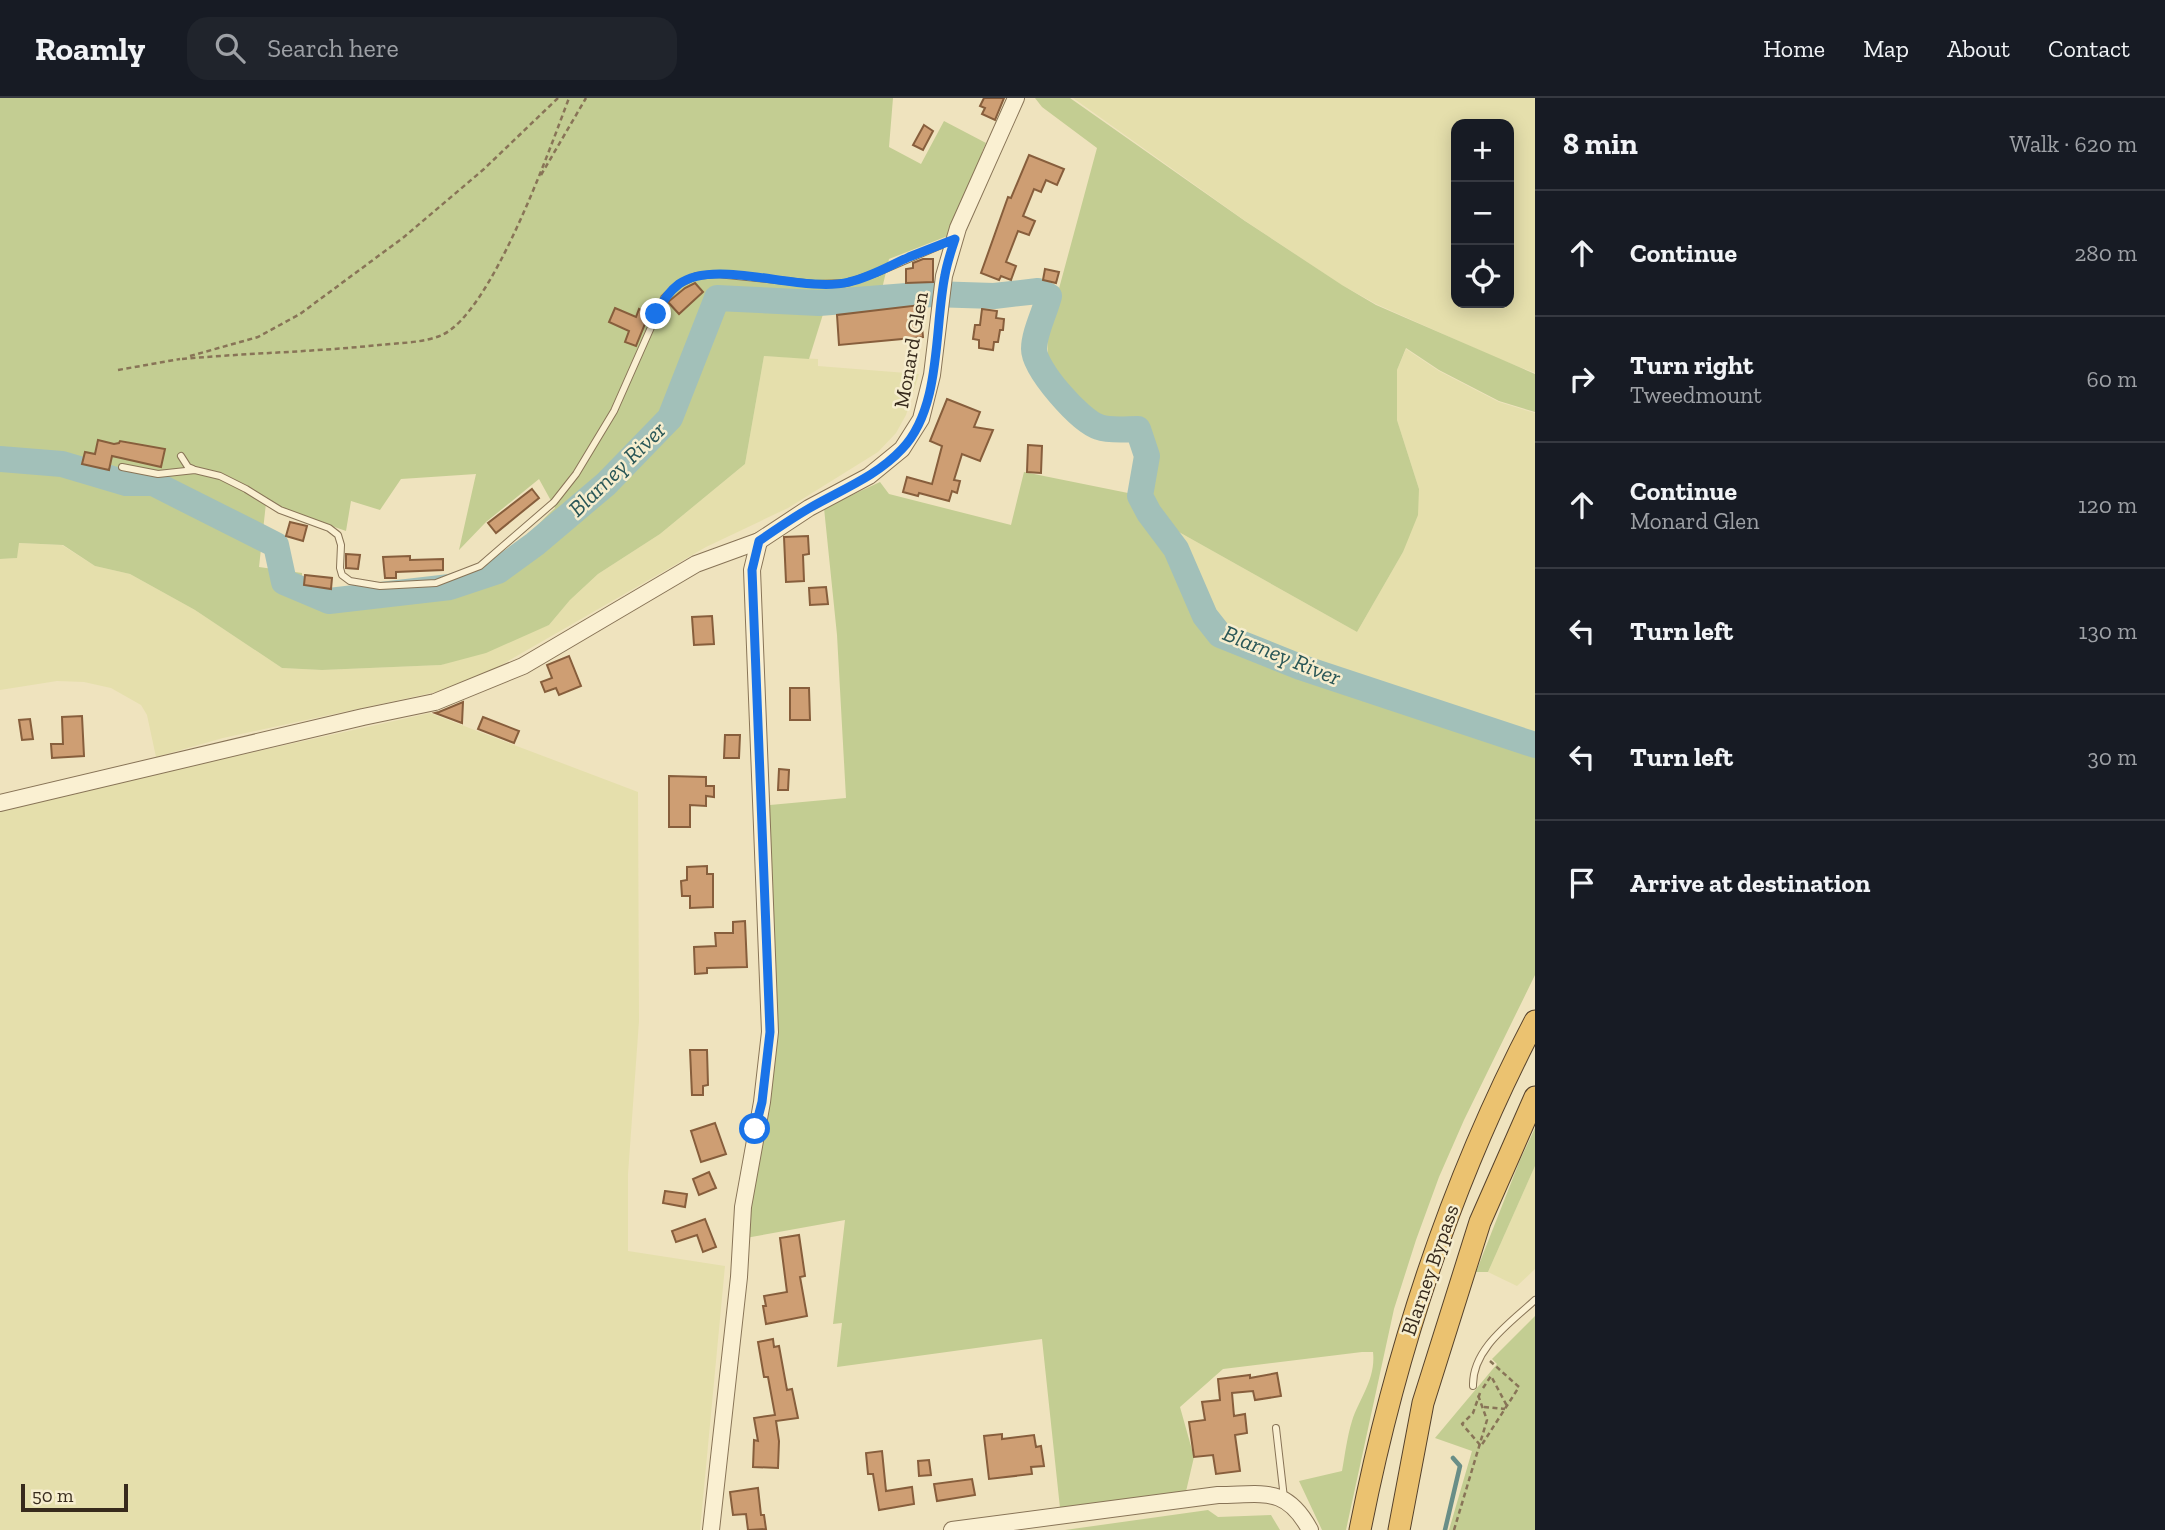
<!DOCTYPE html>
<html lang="en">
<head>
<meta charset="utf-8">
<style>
  :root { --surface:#171b24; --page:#20242c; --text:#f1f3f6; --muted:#9ea1a6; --line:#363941 }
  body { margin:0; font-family:"Zilla Slab",serif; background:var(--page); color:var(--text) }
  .controls { position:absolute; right:21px; top:21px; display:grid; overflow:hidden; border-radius:14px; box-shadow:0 4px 18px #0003 }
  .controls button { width:63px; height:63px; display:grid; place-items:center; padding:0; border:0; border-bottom:2px solid var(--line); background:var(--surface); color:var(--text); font:35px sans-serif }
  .scale { position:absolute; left:21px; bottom:18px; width:107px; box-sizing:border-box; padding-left:7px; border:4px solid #372a1c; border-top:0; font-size:19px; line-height:24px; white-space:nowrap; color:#372a1c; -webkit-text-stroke:5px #f6edce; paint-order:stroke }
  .stop { position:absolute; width:21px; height:21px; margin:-16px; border:5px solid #1a73e8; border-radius:50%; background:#fff }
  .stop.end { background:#1a73e8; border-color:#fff; box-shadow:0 2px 7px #0008 }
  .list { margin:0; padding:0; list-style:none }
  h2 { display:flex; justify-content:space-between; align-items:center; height:91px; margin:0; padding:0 28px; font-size:30px }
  h2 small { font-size:23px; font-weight:400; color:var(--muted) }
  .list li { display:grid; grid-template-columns:46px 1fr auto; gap:21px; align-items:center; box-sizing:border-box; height:126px; padding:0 28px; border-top:2px solid var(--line) }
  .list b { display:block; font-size:26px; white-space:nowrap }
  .list p { margin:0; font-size:23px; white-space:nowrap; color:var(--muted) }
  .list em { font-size:23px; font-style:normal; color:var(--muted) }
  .icon { flex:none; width:38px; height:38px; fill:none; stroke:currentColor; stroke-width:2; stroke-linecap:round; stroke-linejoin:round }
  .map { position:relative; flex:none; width:1535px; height:1432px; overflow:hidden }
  header { display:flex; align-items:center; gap:42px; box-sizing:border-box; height:98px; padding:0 35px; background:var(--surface); border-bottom:2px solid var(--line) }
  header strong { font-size:33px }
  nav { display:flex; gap:38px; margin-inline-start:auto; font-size:24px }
  .search { width:490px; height:63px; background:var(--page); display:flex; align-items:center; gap:18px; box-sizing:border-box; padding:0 24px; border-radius:21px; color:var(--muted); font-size:26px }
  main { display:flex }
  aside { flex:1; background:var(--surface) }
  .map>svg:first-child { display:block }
</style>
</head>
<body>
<header>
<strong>Roamly</strong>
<div class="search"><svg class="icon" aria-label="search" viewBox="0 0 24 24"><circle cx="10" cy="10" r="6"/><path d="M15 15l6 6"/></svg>Search here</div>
<nav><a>Home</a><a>Map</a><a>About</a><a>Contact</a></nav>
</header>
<main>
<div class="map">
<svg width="1535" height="1432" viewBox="0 0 1535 1432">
  <rect width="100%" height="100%" fill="#efe3be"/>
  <!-- farmland -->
  <g fill="#e5dfac" fill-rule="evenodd">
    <path d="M1073,0H1535V275L1499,261L1376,206L1340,186L1244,122ZM1456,26H1509V205H1456Z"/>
    <path d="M1406,251L1439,273L1499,304L1535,315V643L1380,594L1224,536L1209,515L1170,429L1357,534L1403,454L1419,391L1397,322V272Z"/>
    <path d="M764,258L818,261V268L919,276L906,317L896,335L878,354L788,410L706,449L496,570L436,594L223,640L156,659L147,617L141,607L111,590L84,584L57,583L0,592V461L16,460L18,445L62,447L95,468L130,476L195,512L282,570L322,572L441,567L549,527L570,502L598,476L660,436L745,366Z"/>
    <path d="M430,615L638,694L639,923L628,1076V1153L725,1168L700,1432H0V710Z"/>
    <path d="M1535,1068V1171L1517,1188L1488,1174Z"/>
  </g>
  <!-- green -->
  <g fill="#c3cd92" fill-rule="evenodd">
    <path d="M0,0H893L889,49L921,66L944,23L986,45L982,54H984L950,137L889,161L878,208L824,213L809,261L764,258L745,366L660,436L598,476L570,502L549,527L486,555L441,567L322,572L282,570L195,512L130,476L95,468L63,447L19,445L17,460L0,461ZM476,376L459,452L486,424L539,381L555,410C537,427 520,447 500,461C443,500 367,496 302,489V475L259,469L266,405L346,433L351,403L380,412L401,381Z"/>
    <path d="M1035,0H1070L1245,123L1342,187L1376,207L1535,276V314L1499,303L1439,272L1406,250L1397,272V322L1419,391L1418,417L1403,454L1357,534L1170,429L1151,415C1151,388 1162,345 1139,325L1111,324L1092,314L1066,293L1048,265L1047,235L1097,50L1042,9Z"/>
    <path d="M1024,374L1133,396L1160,427L1176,451L1205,518L1220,537L1325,578L1535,647V877L1464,1022L1439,1079L1416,1142L1394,1211L1346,1432H1322L1299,1383L1342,1373C1345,1357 1347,1339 1352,1323C1360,1299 1376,1281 1373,1254H1362L1223,1271L1180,1309L1194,1359L1184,1402L1060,1410L1042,1241L837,1269L842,1225L833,1226L845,1122L740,1141L762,1004L764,794L770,707L846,700L837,537L824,410L880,384L889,396L1011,427Z"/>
    <path d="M1535,1030V1068L1488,1174H1476L1520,1062Z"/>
    <path d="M1535,1218V1432H1449L1472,1353L1435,1340L1497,1266L1492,1261Z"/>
    <path d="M1208,1412L1218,1419L1271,1417L1280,1432H1065Z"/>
  </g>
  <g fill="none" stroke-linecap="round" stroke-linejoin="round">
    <!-- stream -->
    <path stroke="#698e87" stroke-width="4.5" d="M1445,1432L1460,1368L1453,1360"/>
    <!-- river -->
    <path stroke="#a2c0b9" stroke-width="26" d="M0,361L62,366L126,385H153L276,447L284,484L329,503L450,489L498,473L535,446L606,386L670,320L717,200L819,205L932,196L994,198L1038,193L1049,198C1045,214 1034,235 1034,251C1034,271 1080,323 1099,329C1110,333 1126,331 1138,331L1147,358L1140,398L1149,415L1176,451L1205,518L1220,537L1300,569L1535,647"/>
  </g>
  <!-- building -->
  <g fill="#ce9e73" stroke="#875e3c" stroke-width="2">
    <path d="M984,0H1004L995,22L982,16L985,10L980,8Z"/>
    <path d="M924,27L933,33L923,52L913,47Z"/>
    <path d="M1029,57L1064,71L1057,87L1046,82L1041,94L1034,91L1023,118L1035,123L1029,137L1018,133L1006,164L1016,168L1011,182L1001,178L999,182L981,175L1008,99L1011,100Z"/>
    <path d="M923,161H933V184L906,185V171L913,170V165Z"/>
    <path d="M1045,171L1059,174L1056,185L1043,182Z"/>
    <path d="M695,185L703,194L679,216L668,204L685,190Z"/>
    <path d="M920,207L923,239L839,247L837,217Z"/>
    <path d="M615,210L636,219L639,211L649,216L636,248L625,244L629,233L609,224Z"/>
    <path d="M982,211L997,213L996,220L1004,221L1003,232H1000L998,244H994L993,252L979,250V242L973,241L975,227H980Z"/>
    <path d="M947,301L980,314L974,329L993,332L980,363L962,356L954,382L960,383L957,395L952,393L949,403L919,395L918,398L903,394L907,379L932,386L942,348L930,343Z"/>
    <path d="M98,342L114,346L119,345L120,343L165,351L161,369L112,358L109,372L82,366L85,354L95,356Z"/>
    <path d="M1028,347L1042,348L1041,375L1027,374Z"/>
    <path d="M532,391L539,400L496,435L488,425Z"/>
    <path d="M290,424L307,428L303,443L286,438Z"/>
    <path d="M808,438L809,456L803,457L804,483L786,484L784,439Z"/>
    <path d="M346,456L360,457L358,471L346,470Z"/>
    <path d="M410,458V462L443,461V472L396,474V480H385L383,459Z"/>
    <path d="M305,477L332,480L331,491L304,487Z"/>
    <path d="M826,489L828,506L810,507L809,490Z"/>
    <path d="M712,518L714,546L694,547L692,519Z"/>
    <path d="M569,558L581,588L559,597L556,590L545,594L541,584L552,580L547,567Z"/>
    <path d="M790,590H809L810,622H790Z"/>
    <path d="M463,604L462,625L435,615L439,614Z"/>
    <path d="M82,618L84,658L52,660L51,646H63L62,619Z"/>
    <path d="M483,619L519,633L514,645L478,631Z"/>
    <path d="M30,621L33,641L22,642L19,622Z"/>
    <path d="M725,637H740L739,660H724Z"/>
    <path d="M779,671L789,672L788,692H778Z"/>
    <path d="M669,678L706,679V688H714V699L706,698V708L690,707V729H669Z"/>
    <path d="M707,768V776H713V809L690,810V798H682L681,783L687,782V769Z"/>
    <path d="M745,823L747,869L707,870V875L695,876L694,849L716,848L715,835H733V824Z"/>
    <path d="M690,952H707L708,987L703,988V997H692Z"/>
    <path d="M715,1025L726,1056L701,1064L691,1033Z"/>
    <path d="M709,1074L716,1090L699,1097L693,1081Z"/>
    <path d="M665,1093L687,1096L685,1109L663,1105Z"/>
    <path d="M705,1121L716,1149L703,1154L697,1137L676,1144L672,1133Z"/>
    <path d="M799,1137L805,1178L800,1179L807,1218L766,1226L763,1208H766L764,1198L787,1194L780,1140Z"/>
    <path d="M773,1241L774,1249L779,1248L787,1292L792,1291L798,1320L776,1323L779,1343L778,1370L753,1369L754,1342L758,1343L754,1320L775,1317L768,1279H764L758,1244Z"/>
    <path d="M1277,1275L1281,1298L1255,1302L1253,1293L1232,1295L1234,1318L1245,1316L1247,1335L1235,1337L1240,1373L1216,1376L1213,1357L1194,1359L1189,1324L1205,1322L1202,1304L1220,1302L1218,1281L1250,1277V1280Z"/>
    <path d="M1002,1336V1341L1034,1337L1036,1349L1041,1348L1044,1368L1031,1369L1032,1376L989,1381L984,1338Z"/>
    <path d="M882,1353L886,1393L912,1389L914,1406L879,1412L873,1376H868L866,1355Z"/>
    <path d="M929,1362L931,1377L919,1378L918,1363Z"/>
    <path d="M972,1381L975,1397L937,1403L934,1386Z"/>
    <path d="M758,1390L761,1417H764L766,1431L748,1432L746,1416L733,1417L730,1394Z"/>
  </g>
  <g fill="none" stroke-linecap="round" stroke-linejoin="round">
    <!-- service casing -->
    <g stroke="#887457" stroke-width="8">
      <g id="service">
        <path d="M181,358L188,369L193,371"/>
        <path d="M122,369L158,376L195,372L220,378L246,391L280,412L329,430L338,437L341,447L340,470L342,477L350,483L380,488L436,485L480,468L554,404L576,376L614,313L664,200L679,186L696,178L717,176L815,186L847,185L876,175L953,142"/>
        <path d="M1473,1288C1472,1251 1510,1225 1535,1202"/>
        <path d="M1276,1330L1284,1400"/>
      </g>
    </g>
    <!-- tertiary casing -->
    <g stroke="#887457" stroke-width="18">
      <g id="tertiary">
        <path d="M0,705L363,619L435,604L523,568L696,466L759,443L809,410L869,378L902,351L921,321L932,277L944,178L958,130L1016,0"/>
        <path d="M711,1432L739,1179L743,1109L762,1004L770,934L752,472L759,443"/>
        <path d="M952,1432L1218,1397C1263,1397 1286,1387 1310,1432"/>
      </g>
    </g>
    <!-- trunk casing -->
    <g stroke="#55412b" stroke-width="23">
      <g id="trunk">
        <path d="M1360,1432C1395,1255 1451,1083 1535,923"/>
        <path d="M1399,1432L1423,1305L1480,1124L1535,999"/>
      </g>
    </g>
    <!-- path -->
    <g stroke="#887457" stroke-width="2.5" stroke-dasharray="5 3.5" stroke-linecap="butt">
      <path d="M541,77L586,0"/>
      <path d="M190,258L258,239L300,216L404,139L484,71L558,0"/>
      <path d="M182,261C247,255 313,254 379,247C398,245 424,245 442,237C492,214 549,53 569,0"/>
      <path d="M118,272L180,261"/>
      <path d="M1483,1290L1491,1278L1507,1308"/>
      <path d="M1480,1295L1473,1315L1462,1326L1481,1348L1519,1289L1490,1263"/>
      <path d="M1484,1309L1505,1311"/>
      <path d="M1454,1432L1487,1322L1478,1297"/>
    </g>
    <!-- service -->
    <use href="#service" stroke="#faf0d2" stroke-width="6"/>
    <!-- tertiary -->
    <use href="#tertiary" stroke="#faf0d2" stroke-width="16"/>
    <!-- trunk -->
    <use href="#trunk" stroke="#ebc270" stroke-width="21"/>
  </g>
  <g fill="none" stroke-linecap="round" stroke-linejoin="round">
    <!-- route -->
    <path stroke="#1a73e8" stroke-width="9" d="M656,216C662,204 668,194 679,186C716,159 802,196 849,184C871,179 889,168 909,159C924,153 940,147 955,141C951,153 947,165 945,177C934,230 942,309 902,351C876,379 840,392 808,411C791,421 775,432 759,443L752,472L770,934L762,1004L755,1031"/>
  </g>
  <g text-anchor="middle" stroke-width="5" stroke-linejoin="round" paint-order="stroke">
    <!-- street labels -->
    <g font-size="21" fill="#372a1c" stroke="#f6edce">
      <text transform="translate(911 252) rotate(-80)" y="7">Monard Glen</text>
      <text transform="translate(1430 1172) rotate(-71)" y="7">Blarney Bypass</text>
    </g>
    <!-- water labels -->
    <g font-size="23" font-style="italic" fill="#2a5757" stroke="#f6edce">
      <text transform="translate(617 371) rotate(-44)" y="8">Blarney River</text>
      <text transform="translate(1282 557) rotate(22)" y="8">Blarney River</text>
    </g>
  </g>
</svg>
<div class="controls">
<button>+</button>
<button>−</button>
<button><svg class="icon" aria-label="locate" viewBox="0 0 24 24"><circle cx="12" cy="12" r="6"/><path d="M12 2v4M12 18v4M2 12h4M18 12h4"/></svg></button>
</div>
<div class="scale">50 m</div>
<div class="stop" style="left:755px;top:1031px"></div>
<div class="stop end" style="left:656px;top:216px"></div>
</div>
<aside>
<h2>8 min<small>Walk · 620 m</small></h2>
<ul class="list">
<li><svg class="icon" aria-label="ahead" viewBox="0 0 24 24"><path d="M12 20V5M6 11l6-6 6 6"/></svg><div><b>Continue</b></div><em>280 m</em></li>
<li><svg class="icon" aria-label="right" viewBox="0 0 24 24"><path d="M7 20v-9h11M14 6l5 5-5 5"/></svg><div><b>Turn right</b><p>Tweedmount</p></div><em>60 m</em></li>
<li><svg class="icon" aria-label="ahead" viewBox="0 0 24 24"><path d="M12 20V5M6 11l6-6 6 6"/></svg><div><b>Continue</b><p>Monard Glen</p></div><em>120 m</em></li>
<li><svg class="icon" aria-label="left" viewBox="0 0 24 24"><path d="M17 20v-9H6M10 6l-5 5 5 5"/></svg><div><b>Turn left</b></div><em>130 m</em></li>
<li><svg class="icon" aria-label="left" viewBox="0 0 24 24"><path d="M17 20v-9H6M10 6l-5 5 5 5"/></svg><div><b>Turn left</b></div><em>30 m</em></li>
<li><svg class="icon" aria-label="arrive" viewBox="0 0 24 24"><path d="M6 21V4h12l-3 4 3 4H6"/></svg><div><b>Arrive at destination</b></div></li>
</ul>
</aside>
</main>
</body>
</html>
